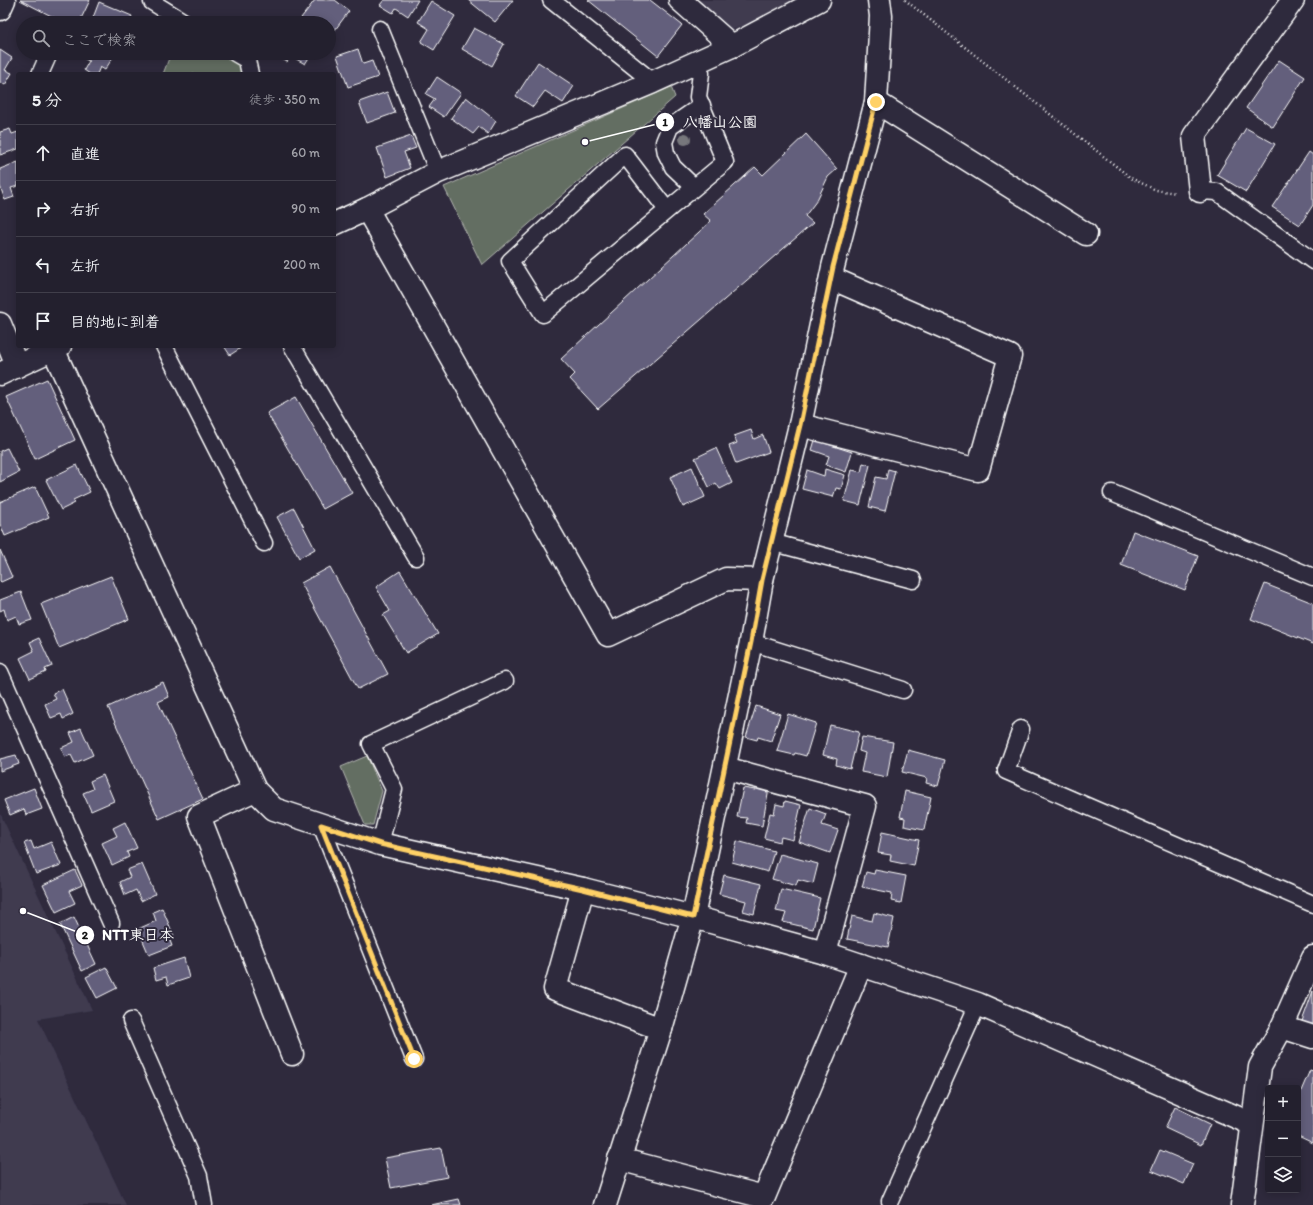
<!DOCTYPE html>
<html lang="ja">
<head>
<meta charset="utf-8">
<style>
  :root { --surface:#23202e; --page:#2b2836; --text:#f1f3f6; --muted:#a3a3aa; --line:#403e4a }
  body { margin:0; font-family:Itim,"Klee One",sans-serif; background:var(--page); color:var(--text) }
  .controls { position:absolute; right:12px; bottom:12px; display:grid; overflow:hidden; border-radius:4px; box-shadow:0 2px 10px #0003 }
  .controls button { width:36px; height:36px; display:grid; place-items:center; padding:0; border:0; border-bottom:1px solid var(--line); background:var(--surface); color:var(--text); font:20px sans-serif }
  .stop { position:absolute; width:12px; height:12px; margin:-9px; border:3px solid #ffd166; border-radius:50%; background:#fff }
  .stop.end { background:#ffd166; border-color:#fff; box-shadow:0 1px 4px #0008 }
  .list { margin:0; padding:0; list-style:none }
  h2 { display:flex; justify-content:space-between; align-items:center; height:52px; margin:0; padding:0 16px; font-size:17px }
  h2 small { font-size:13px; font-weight:400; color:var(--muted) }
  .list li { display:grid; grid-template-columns:26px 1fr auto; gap:12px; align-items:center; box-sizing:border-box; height:56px; padding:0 16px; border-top:1px solid var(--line) }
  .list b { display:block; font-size:15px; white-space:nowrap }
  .list em { font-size:13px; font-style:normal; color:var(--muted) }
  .icon { flex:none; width:22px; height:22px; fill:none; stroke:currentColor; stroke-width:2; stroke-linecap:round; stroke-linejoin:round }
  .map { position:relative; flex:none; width:1313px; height:1205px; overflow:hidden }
  .search { position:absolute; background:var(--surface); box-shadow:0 2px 10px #0003; left:16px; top:16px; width:320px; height:44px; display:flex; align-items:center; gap:10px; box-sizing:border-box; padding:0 14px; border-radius:22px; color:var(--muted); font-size:15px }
  .panel { position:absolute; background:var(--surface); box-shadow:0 2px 10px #0003; left:16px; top:72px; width:320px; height:276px; border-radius:4px }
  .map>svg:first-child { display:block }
</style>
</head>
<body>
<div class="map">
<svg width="1313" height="1205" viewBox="0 0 1313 1205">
  <rect width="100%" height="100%" fill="#2f2a3d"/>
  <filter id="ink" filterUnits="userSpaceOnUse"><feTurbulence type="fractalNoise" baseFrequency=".025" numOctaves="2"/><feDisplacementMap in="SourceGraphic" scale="8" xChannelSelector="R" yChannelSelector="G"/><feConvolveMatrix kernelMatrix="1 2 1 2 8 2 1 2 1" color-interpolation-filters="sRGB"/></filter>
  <g filter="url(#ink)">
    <!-- built -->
    <g fill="#3f3a50">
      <path d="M698,0H801L793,5L732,30Z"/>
      <path d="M0,813L92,1010L38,1019L126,1205H0Z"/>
    </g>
    <!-- green -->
    <g fill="#646e62" stroke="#b2b6b0">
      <path d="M171,53H220L241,65L243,74H163Z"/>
      <path d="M671,87L675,97L482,265L444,187Z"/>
      <path d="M367,756L382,791L373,825H365L341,767Z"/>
    </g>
    <!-- building -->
    <g fill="#645e7c" stroke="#fff">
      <path d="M20,0H90L79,23H65Z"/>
      <path d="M315,0H335L349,11L329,38V23H308L301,18Z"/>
      <path d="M384,0H418L408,16L396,8L393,13L380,5Z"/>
      <path d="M468,0H513L495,22Z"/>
      <path d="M588,0H650L682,25L658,56Z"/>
      <path d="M431,1L455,16L434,50L421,42L429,29L418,22Z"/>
      <path d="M99,2L132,16L129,23H91Z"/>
      <path d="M474,28L504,44L492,66L462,49Z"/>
      <path d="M358,49L363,64L372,61L378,77L348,87L337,56Z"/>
      <path d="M0,50L12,58L5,70L12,73L5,85L0,82Z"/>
      <path d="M81,53H106L113,57L105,70L100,67L97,74H90L84,70L89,61L79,56Z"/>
      <path d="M274,53H312L305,64L291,56L287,62L274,54Z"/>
      <path d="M1279,60L1305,77L1273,127L1246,108Z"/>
      <path d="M538,62L574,86L563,103L545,91L533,107L516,96Z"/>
      <path d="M437,77L461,93L444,117L429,107L435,99L426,94Z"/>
      <path d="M387,92L395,113L367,123L359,102Z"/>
      <path d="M466,97L496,121L488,134L479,127L473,134L451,118Z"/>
      <path d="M1246,128L1275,144L1246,192L1217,175Z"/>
      <path d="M10,129L12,134L18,132V149L0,155V132Z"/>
      <path d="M806,134L837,169L828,177L817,200L805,216L813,223L598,409L570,379L575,374L561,359L711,221L703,214L755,167L763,175Z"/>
      <path d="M411,136L416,148L404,152L410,168L387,177L377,148Z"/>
      <path d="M1309,152L1313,155V205L1300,225L1272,207Z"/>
      <path d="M18,162V186L11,188L14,197L5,200L0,186V169Z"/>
      <path d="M224,346H244L230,355Z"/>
      <path d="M47,379L75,440L35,459L6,397Z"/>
      <path d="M296,397L352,493L323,509L267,413Z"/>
      <path d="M751,430L754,439L763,435L769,452L736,464L729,446L737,443L734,436Z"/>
      <path d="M815,440L852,452L846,472L826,465L829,456L812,450Z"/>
      <path d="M7,448L19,472L0,482V451Z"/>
      <path d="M716,448L732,483L720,489L716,483L709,487L695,458Z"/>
      <path d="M863,463L870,465L860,505L844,501L852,470L861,472Z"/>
      <path d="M77,465L90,492L73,500L75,503L61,510L46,480Z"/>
      <path d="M692,467L705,497L683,507L670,477Z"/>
      <path d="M825,469L845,475L841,489L836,488L833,497L802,489L807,470L824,476Z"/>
      <path d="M888,469L895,471L885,511L869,507L876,477L886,479Z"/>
      <path d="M35,487L49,517L5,536L0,524V502Z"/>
      <path d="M294,508L315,549L299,558L277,517Z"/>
      <path d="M1133,531L1198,556L1185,590L1121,565Z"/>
      <path d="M0,550L12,577L1,582L0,581Z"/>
      <path d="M330,567L388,674L358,689L301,583Z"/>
      <path d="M400,571L438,634L406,653L383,615L390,611L376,587Z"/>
      <path d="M111,576L129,619L59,648L41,604Z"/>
      <path d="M1265,584L1313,603V644L1251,619Z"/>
      <path d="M21,592L32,620L19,624L16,616L7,620L4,609L0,611V600Z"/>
      <path d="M39,638L52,666L45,669L46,672L30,679L20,658L34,651L30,642Z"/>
      <path d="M163,682L169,697L158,702L203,799L159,819L108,707Z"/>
      <path d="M62,689L73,714L63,719L61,714L51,718L45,704L56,699L53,693Z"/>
      <path d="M756,706L780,714L771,741L758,737L757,740L746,737Z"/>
      <path d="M788,714L816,723L806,756L795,753L794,755L777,751Z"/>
      <path d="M830,725L859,732L850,769L836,765L837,759L823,755Z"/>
      <path d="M81,728L93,755L75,763L71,755L65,757L61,748L74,742L70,733Z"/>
      <path d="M862,737L893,742L887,777L861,772L865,753L859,751Z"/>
      <path d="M908,750L945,760L938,786L926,783L927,778L902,772Z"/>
      <path d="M16,755L19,764L0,771V759Z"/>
      <path d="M103,775L114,801L91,811L83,793L93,789L90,781Z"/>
      <path d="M756,786L769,788L762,826L746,823L747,818L737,817L743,788L755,790Z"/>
      <path d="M34,788L42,809L26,815L24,809L10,815L4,800Z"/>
      <path d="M905,791L931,797L924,830L904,826L905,818L900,817Z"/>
      <path d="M785,801L801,805L793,840L781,837L780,842L764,838L770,813L774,814L776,804L784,806Z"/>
      <path d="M810,808L826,814L822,825L838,830L830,853L799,842Z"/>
      <path d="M125,822L137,848L127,852L129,857L112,865L102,843L117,836L113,828Z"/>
      <path d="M882,832L919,840L914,866L890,861L891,855L878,853Z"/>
      <path d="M31,841L34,849L51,842L61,865L36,874L24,843Z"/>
      <path d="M737,841L774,851L768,872L732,862Z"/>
      <path d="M780,854L818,864L813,884L798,880L796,886L772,879Z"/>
      <path d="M142,864L155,894L141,901L136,890L125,895L120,882L130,877L127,870Z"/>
      <path d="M75,870L82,885L69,891L75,903L56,912L43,885Z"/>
      <path d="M875,870L906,876L901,903L891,901L892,893L862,887L866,872L874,874Z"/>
      <path d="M724,875L761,884L754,914L743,911L746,901L719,894Z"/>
      <path d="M781,889L820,898L813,929L783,922L786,913L776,911Z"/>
      <path d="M162,908L174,936L169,938L172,946L149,955L138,929L156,921L153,912Z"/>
      <path d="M874,913L894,918L888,947L847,939L852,916L872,921Z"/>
      <path d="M74,917L96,964L82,971L60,924Z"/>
      <path d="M184,958L189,978L168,985L166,977L156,980L153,968Z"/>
      <path d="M106,967L117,988L97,998L86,977Z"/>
      <path d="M1313,991V1028L1301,1024Z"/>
      <path d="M1310,1070L1313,1071V1143L1298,1136V1098Z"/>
      <path d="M1175,1107L1210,1124L1201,1145L1165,1128Z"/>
      <path d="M441,1148L447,1177L391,1188L385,1158Z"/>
      <path d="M1160,1150L1193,1164L1184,1184L1151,1170Z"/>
      <path d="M459,1199L461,1205H431Z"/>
    </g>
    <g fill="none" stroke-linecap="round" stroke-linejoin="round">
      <!-- lane casing -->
      <g stroke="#fff" stroke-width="19">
        <g id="lane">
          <path d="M551,0L653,82"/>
          <path d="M152,2L186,23"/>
          <path d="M380,29L438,172"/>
          <path d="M235,53L247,60L250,74"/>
          <path d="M40,74L48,56"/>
          <path d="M694,187L673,167L666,153L664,142L670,127L702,105"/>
          <path d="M1200,191L1217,192L1313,261"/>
          <path d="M667,210L625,155L510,261L543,314L725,162L698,97L701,73L696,62"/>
          <path d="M164,346L264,543"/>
          <path d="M292,346L416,557"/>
          <path d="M1112,493L1313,577"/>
          <path d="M771,542L913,580"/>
          <path d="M751,642L903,690"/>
          <path d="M0,672L111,923"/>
          <path d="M1021,729L1006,771L1313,904"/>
          <path d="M321,825L414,1059"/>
          <path d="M380,844L394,789L371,744L505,681"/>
          <path d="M131,1021L199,1176L204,1205"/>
          <path d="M890,1201L978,1004"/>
        </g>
      </g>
      <!-- street casing -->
      <g stroke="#fff" stroke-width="25">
        <g id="street">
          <path d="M680,0L732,46"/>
          <path d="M0,9L4,0"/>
          <path d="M876,102L1086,234"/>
          <path d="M1200,191L1194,136L1293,0"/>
          <path d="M367,209L608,635L726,579L762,580L800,425L833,267L876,102L881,16L879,0"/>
          <path d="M334,224L367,209L438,172L653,82L732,46L819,0"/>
          <path d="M0,324L17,366"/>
          <path d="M53,349L255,790L274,809L380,844L583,889L693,917L825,953L978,1004L1252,1124"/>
          <path d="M0,374L60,346"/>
          <path d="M800,425L978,470L1010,356L831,278"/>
          <path d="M725,768L865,806L825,953"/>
          <path d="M255,790L199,816L292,1054"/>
          <path d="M583,889L555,989L661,1029"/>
          <path d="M1282,1027L1313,1037"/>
          <path d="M619,1159L764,1197L861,965"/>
          <path d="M605,1205L661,1029L693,917L751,642L762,580"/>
          <path d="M1242,1205L1260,1067L1282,1027L1313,957"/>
        </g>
      </g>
      <!-- path -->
      <path stroke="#fff" stroke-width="2.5" stroke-dasharray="1 3" stroke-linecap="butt" d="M905,0L1131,178L1156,190L1176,193"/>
      <!-- lane -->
      <use href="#lane" stroke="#2f2a3d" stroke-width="16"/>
      <!-- street -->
      <use href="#street" stroke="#2f2a3d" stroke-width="22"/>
    </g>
    <!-- trees -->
    <circle fill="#77777c" cx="685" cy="139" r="6"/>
  </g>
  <g fill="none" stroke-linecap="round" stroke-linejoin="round" filter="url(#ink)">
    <!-- route -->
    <path stroke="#ffd166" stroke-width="5" d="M414,1059L321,825L380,844L583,889L693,917L751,642L762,580L800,425L833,267L876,102"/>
  </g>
  <!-- callouts -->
  <path fill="none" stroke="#fff" stroke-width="1.5" d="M585 142L665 122M23 911L85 935"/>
  <g fill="#fff" stroke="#2f2a3d" stroke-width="1.5">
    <circle cx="585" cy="142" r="4"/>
    <circle cx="23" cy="911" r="4"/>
    <circle cx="665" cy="122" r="10"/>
    <circle cx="85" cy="935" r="10"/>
  </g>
  <g font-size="12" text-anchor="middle" font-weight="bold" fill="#111">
    <text x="665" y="126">1</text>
    <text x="85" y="939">2</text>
  </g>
  <g font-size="15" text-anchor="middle" font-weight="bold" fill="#fff" stroke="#2f2a3d" stroke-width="4" stroke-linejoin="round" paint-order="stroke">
    <text x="720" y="127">八幡山公園</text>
    <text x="138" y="940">NTT東日本</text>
  </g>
</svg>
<div class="controls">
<button>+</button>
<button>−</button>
<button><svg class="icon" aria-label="layers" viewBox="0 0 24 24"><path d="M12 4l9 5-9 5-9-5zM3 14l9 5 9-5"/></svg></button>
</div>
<div class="stop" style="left:414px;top:1059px"></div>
<div class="stop end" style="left:876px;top:102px"></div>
<div class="search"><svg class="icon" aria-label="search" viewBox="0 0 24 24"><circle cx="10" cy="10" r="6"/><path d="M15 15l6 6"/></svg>ここで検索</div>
<section class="panel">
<h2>5 分<small>徒歩 · 350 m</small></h2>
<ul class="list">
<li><svg class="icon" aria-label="ahead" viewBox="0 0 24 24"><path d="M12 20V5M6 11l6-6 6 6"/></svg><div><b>直進</b></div><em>60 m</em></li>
<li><svg class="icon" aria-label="right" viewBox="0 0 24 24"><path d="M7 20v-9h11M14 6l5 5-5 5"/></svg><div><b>右折</b></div><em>90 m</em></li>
<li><svg class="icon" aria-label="left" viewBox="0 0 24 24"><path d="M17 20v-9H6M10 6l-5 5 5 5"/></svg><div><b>左折</b></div><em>200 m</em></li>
<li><svg class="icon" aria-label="arrive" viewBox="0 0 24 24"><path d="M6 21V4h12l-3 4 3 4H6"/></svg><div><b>目的地に到着</b></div></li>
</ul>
</section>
</div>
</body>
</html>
